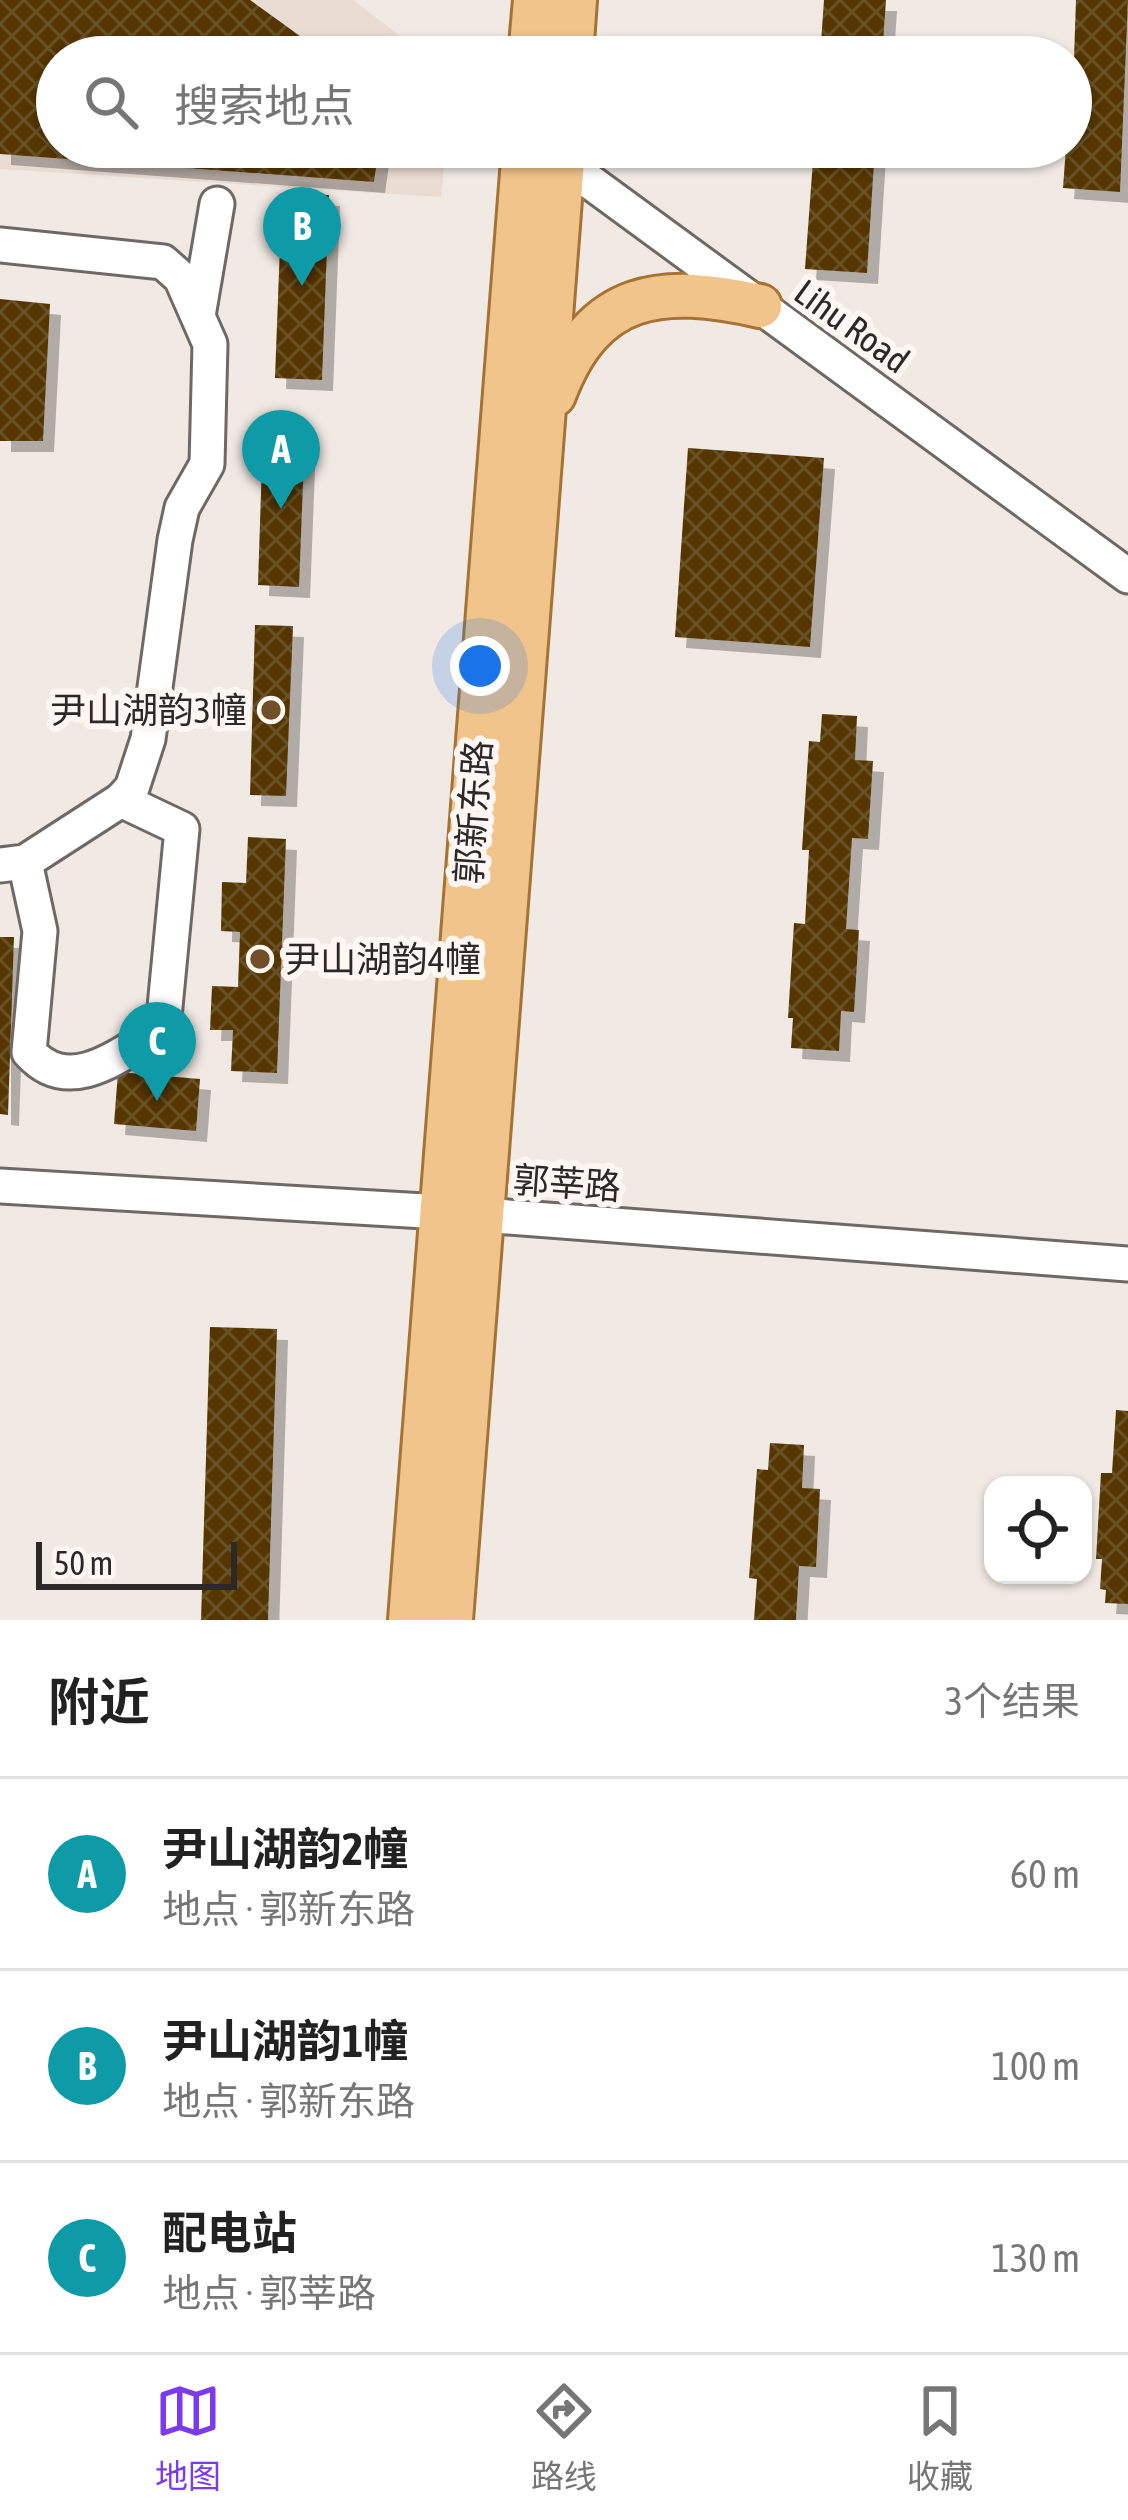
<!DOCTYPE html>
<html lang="zh">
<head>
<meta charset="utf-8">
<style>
  :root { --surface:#fff; --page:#f6f6f6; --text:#222; --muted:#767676; --line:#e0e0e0; --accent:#7c3aed }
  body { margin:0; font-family:"Asap Condensed","Noto Sans SC",sans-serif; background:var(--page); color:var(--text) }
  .controls { position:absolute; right:36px; bottom:36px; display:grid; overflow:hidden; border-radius:24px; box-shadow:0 3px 9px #0004 }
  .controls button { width:108px; height:108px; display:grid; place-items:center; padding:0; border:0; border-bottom:3px solid var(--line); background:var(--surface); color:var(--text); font:60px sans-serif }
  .scale { position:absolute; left:36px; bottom:30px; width:201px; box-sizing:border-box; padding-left:12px; border:6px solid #2b2827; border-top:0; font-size:33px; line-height:42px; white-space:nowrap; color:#2b2827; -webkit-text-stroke:9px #fdf6f2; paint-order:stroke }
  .you { position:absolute; left:480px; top:666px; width:42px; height:42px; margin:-30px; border:9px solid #fff; border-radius:50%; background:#1a73e8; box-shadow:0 0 0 18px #1a73e833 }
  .badge { display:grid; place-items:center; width:78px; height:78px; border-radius:50%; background:var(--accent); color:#fff; font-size:39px; font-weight:700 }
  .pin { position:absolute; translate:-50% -99px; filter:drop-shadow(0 3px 6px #0008) }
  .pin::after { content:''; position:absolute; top:63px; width:42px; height:36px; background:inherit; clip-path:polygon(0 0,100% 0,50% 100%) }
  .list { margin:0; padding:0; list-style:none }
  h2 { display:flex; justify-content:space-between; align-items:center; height:156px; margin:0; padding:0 48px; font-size:51px }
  h2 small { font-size:39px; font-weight:400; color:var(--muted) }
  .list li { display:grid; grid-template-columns:78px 1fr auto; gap:36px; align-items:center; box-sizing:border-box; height:192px; padding:0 48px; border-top:3px solid var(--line) }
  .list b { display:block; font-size:45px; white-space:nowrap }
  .list p { margin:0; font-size:39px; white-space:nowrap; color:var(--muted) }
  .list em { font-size:39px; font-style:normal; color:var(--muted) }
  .icon { flex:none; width:66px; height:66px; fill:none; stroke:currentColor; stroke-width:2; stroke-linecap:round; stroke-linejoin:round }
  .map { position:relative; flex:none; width:1128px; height:1620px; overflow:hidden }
  .search { position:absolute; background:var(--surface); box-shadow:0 3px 9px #0004; left:36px; right:36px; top:36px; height:132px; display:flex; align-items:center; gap:30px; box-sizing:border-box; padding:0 42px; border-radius:66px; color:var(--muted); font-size:45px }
  .sheet { height:732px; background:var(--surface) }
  nav { display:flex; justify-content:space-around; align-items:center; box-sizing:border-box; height:168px; border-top:3px solid var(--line); background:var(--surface); font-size:33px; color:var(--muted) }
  nav a { display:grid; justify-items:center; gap:6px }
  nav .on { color:var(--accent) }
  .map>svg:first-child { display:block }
</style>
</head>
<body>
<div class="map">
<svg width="1128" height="1620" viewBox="0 0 1128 1620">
  <defs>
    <pattern id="building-cross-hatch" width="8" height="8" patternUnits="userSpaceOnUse" patternTransform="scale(3)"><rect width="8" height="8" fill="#543600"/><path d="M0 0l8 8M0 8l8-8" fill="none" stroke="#695126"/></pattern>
    <filter id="shadow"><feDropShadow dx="11" dy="11" stdDeviation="0" flood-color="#0004"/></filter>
  </defs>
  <rect width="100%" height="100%" fill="#f0e9e4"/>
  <!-- built -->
  <path fill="#e9dcd2" d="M0,0H353L428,57H57V147H446L441,197L0,169Z"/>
  <!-- building -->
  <g fill="url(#building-cross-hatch)" filter="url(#shadow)">
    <path d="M0,0H250L329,57H57V147H379L374,182L0,154Z"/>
    <path d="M824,0H886L882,57H820Z"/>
    <path d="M1076,0H1128L1120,192L1063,188L1066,147H1071Z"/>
    <path d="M814,147H875L867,273L805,269Z"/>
    <path d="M282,193L329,195L322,380L275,378Z"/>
    <path d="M0,299L50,304L43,441H0Z"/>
    <path d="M263,431L305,433L299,587L258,585Z"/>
    <path d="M688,448L824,458L810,647L675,637Z"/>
    <path d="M255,625L293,626L286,796L250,795Z"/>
    <path d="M822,714L857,716L855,760L873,761L868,839L852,838L846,929L859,930L854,1012L841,1011L839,1051L791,1048L793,1018H788L794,923L805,924L809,850H802L809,741L820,742Z"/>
    <path d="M248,837L286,839L277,1073L231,1071L233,1030H210L212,986L238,987L240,932L221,931L222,882L246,883Z"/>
    <path d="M0,937H14L8,1115L0,1114Z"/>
    <path d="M118,1072L200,1079L196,1131L114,1124Z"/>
    <path d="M210,1327L277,1329L268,1620H201Z"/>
    <path d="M1116,1410L1128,1411V1604L1105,1603L1106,1590L1100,1589L1102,1559H1096L1101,1473H1112Z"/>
    <path d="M770,1443L804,1445L802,1488L820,1489L816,1567L799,1566L796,1620H754L757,1579L749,1578L757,1469L768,1470Z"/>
  </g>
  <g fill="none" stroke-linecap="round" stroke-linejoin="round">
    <!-- minor casing -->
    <g stroke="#6f6965" stroke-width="39">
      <g id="minor">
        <path d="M542,161L563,162L1128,576"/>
        <path d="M0,245L163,262L181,278L210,344L207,464L182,508L175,540L148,739L132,788L121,800L25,862L0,865"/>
        <path d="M199,310L217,204"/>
        <path d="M25,862L40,931L29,1052C70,1098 121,1054 163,1028L182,829L121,800"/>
        <path d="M0,1186L442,1212L1128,1264"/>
      </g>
    </g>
    <!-- major casing -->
    <g stroke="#a57435" stroke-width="48">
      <g id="major">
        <path d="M530,57L535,0"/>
        <path d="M571,57L575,0"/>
        <path d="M554,395C593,290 662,284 760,306"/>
        <path d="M410,1620L524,147"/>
        <path d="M451,1620L564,147"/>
      </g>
    </g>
    <!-- minor -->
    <use href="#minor" stroke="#fff" stroke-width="33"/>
    <!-- major -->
    <use href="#major" stroke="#f0c48b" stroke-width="42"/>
  </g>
  <!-- markers -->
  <g fill="#724e29" stroke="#fdf6f2" stroke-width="4.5">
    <circle cx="271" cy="710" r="12"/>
    <circle cx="260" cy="959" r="12"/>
  </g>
  <g text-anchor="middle" stroke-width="12" stroke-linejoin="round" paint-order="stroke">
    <!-- street labels -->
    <g font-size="36" fill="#2b2827" stroke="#fdf6f2">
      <text transform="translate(852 326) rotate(36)" y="13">Lihu Road</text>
      <text transform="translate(473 812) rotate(-86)" y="13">郭新东路</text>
      <text transform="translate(567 1183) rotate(4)" y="13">郭莘路</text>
    </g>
    <!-- poi labels -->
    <g font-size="36" fill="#2b2827" stroke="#fdf6f2" text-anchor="end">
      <text x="247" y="723">尹山湖韵3幢</text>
      <text x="284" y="972" text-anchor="start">尹山湖韵4幢</text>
    </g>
  </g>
</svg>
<div class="controls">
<button><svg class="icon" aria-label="locate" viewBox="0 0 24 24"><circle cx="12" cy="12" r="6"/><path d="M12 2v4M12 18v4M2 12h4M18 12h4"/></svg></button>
</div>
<div class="scale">50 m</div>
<div class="you"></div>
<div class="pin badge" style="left:281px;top:509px;background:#0f9aa8">A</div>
<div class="pin badge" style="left:302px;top:286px;background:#0f9aa8">B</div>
<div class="pin badge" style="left:157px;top:1101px;background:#0f9aa8">C</div>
<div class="search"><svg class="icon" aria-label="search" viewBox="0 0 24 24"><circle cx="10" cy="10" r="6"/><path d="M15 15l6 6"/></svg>搜索地点</div>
</div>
<section class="sheet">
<h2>附近<small>3个结果</small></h2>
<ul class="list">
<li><span class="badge" style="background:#0f9aa8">A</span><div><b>尹山湖韵2幢</b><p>地点 · 郭新东路</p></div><em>60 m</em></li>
<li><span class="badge" style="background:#0f9aa8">B</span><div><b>尹山湖韵1幢</b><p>地点 · 郭新东路</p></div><em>100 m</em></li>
<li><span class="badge" style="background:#0f9aa8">C</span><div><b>配电站</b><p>地点 · 郭莘路</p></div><em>130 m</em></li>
</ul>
</section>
<nav>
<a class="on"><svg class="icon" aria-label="map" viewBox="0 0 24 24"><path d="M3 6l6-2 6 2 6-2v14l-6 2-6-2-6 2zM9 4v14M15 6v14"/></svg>地图</a>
<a><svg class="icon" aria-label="directions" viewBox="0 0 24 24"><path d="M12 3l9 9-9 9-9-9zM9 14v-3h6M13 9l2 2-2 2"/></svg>路线</a>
<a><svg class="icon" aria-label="saved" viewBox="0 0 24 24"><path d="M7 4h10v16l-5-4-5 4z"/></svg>收藏</a>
</nav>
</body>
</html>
